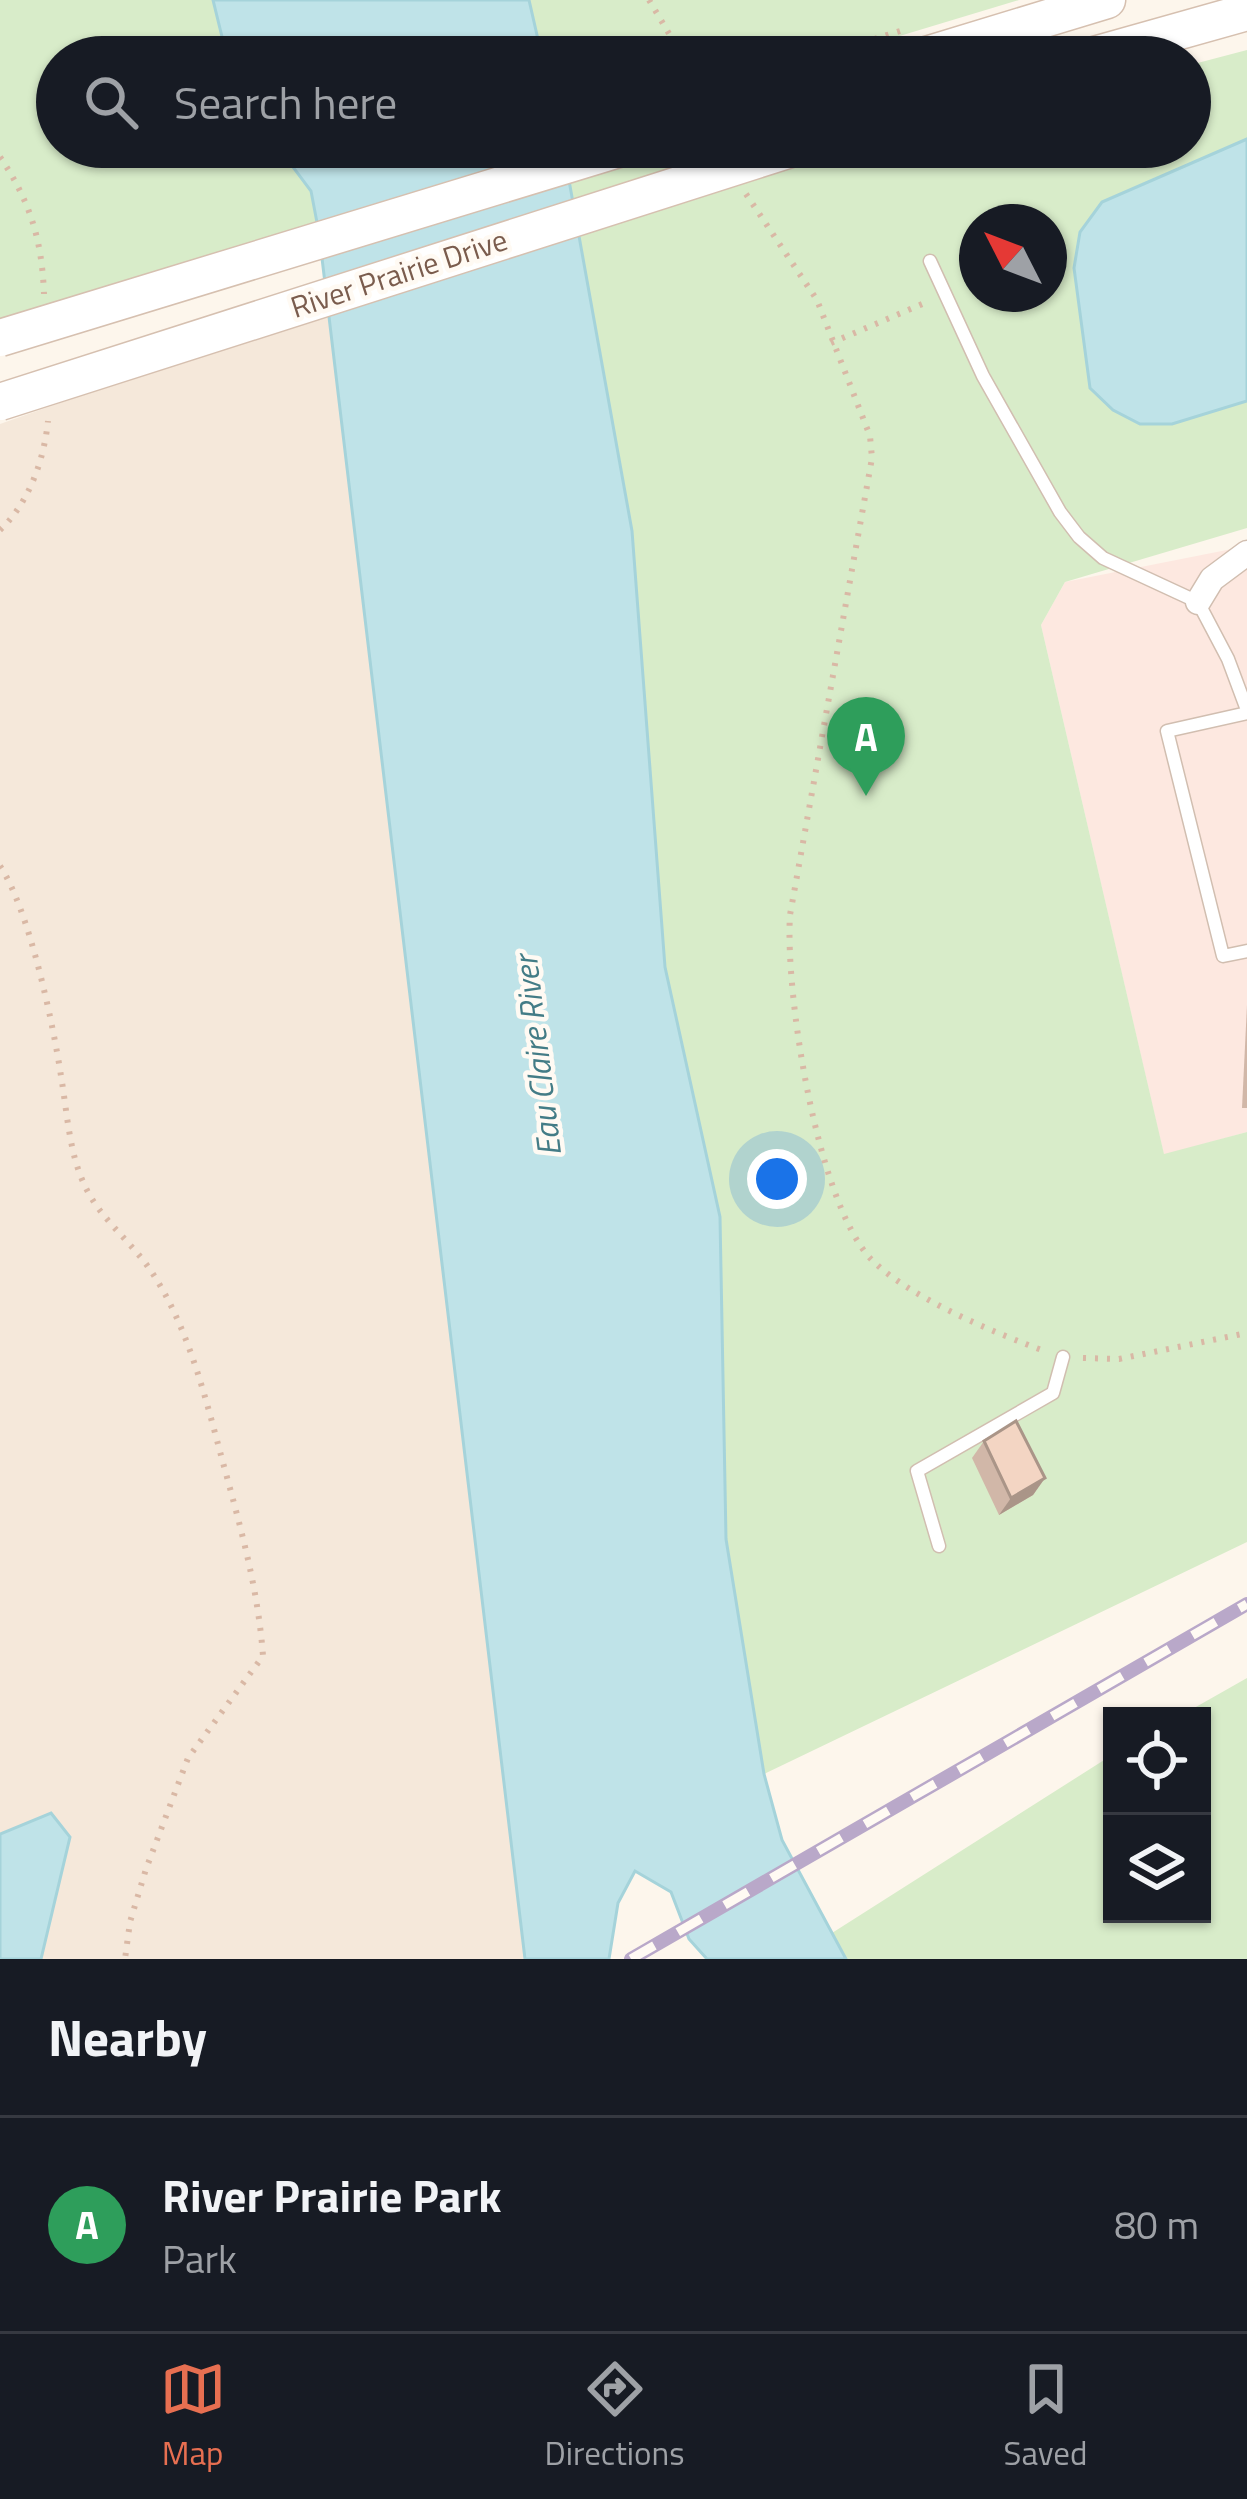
<!DOCTYPE html>
<html lang="en">
<head>
<meta charset="utf-8">
<style>
  :root { --surface:#171b24; --page:#242831; --text:#f1f3f6; --muted:#9ea1a6; --line:#363941; --accent:#e76f51 }
  body { margin:0; font-family:"Titillium Web",sans-serif; background:var(--page); color:var(--text) }
  .controls { position:absolute; right:36px; bottom:36px; display:grid; overflow:hidden; border-radius:0px; box-shadow:0 3px 9px #0004 }
  .controls button { width:108px; height:108px; display:grid; place-items:center; padding:0; border:0; border-bottom:3px solid var(--line); background:var(--surface); color:var(--text); font:60px sans-serif }
  .compass { position:absolute; left:959px; top:204px; width:108px; height:108px; border-radius:50%; background:var(--surface); box-shadow:0 3px 9px #0004; rotate:312deg }
  .you { position:absolute; left:777px; top:1179px; width:42px; height:42px; margin:-30px; border:9px solid #fff; border-radius:50%; background:#1a73e8; box-shadow:0 0 0 18px #1a73e833 }
  .badge { display:grid; place-items:center; width:78px; height:78px; border-radius:50%; background:var(--accent); color:#fff; font-size:39px; font-weight:700 }
  .pin { position:absolute; translate:-50% -99px; filter:drop-shadow(0 3px 6px #0008) }
  .pin::after { content:''; position:absolute; top:63px; width:42px; height:36px; background:inherit; clip-path:polygon(0 0,100% 0,50% 100%) }
  .list { margin:0; padding:0; list-style:none }
  h2 { display:flex; justify-content:space-between; align-items:center; height:156px; margin:0; padding:0 48px; font-size:51px }
  h2 small { font-size:39px; font-weight:400; color:var(--muted) }
  .list li { display:grid; grid-template-columns:78px 1fr auto; gap:36px; align-items:center; box-sizing:border-box; height:216px; padding:0 48px; border-top:3px solid var(--line) }
  .list b { display:block; font-size:45px; white-space:nowrap }
  .list p { margin:0; font-size:39px; white-space:nowrap; color:var(--muted) }
  .list em { font-size:39px; font-style:normal; color:var(--muted) }
  .icon { flex:none; width:66px; height:66px; fill:none; stroke:currentColor; stroke-width:2; stroke-linecap:round; stroke-linejoin:round }
  .map { position:relative; flex:none; width:1247px; height:1959px; overflow:hidden }
  .search { position:absolute; background:var(--surface); box-shadow:0 3px 9px #0004; left:36px; right:36px; top:36px; height:132px; display:flex; align-items:center; gap:30px; box-sizing:border-box; padding:0 42px; border-radius:66px; color:var(--muted); font-size:45px }
  .sheet { height:372px; background:var(--surface) }
  nav { display:flex; justify-content:space-around; align-items:center; box-sizing:border-box; height:168px; border-top:3px solid var(--line); background:var(--surface); font-size:33px; color:var(--muted) }
  nav a { display:grid; justify-items:center; gap:6px }
  nav .on { color:var(--accent) }
  .map>svg:first-child { display:block }
</style>
</head>
<body>
<div class="map">
<svg width="1247" height="1959" viewBox="0 0 1247 1959">
  <rect width="100%" height="100%" fill="#fdf6ec"/>
  <!-- residential -->
  <path fill="#f5e8da" d="M328,309L525,1959H0V424Z"/>
  <!-- commercial -->
  <path fill="#fde8e0" d="M1247,546V1132L1164,1155L1041,625L1065,582Z"/>
  <!-- green -->
  <g fill="#d8ecc9" fill-rule="evenodd">
    <path d="M0,0H213L227,57H57V147H278L311,191L319,233L0,333Z"/>
    <path d="M529,0H1019L893,38L914,57H542Z"/>
    <path d="M1247,50V528L1065,582L1041,625L1164,1154L1247,1132V1542L764,1774L726,1539L720,1217L665,967L632,531L563,147H1190V65ZM977,222H1049V294H977Z"/>
    <path d="M1247,1678V1959H846L832,1933L1112,1755V1914H1202V1716H1180Z"/>
  </g>
  <!-- water -->
  <g fill="#bfe3e8" stroke="#a5d3da" stroke-width="3">
    <path d="M213,0H529L542,57H227Z"/>
    <path d="M1247,139V401L1172,424H1140L1113,410L1090,388L1074,268L1080,232L1102,202Z"/>
    <path d="M278,147H563L632,531L665,967L720,1217L726,1539L764,1774L782,1840L846,1959H707L689,1939L671,1892L635,1871L618,1903L609,1959H525L319,233L311,191Z"/>
    <path d="M51,1813L70,1837L41,1959H0V1834Z"/>
  </g>
  <g fill="none" stroke-linecap="round" stroke-linejoin="round">
    <!-- lane casing -->
    <g stroke="#d1beb0" stroke-width="15">
      <g id="lane">
        <path d="M930,261L983,376L1060,512L1079,537L1103,558L1198,602L1228,659L1247,710"/>
        <path d="M1247,713L1167,731L1223,956L1247,951"/>
        <path d="M939,1546L917,1471L1053,1393L1063,1357"/>
      </g>
    </g>
    <!-- street casing -->
    <g stroke="#d1beb0" stroke-width="27">
      <path id="street" d="M1198,602L1212,579L1247,553"/>
    </g>
    <!-- secondary casing -->
    <g stroke="#d6c0b0" stroke-width="39">
      <g id="secondary">
        <path d="M920,57L1107,0"/>
        <path d="M1087,57L1247,12"/>
      </g>
    </g>
    <!-- path -->
    <g stroke="#d9b8a5" stroke-width="6" stroke-dasharray="3 9" stroke-linecap="butt">
      <path d="M649,0L683,57"/>
      <path d="M817,57L900,31"/>
      <path d="M0,157C30,201 42,240 44,294"/>
      <path d="M746,194L817,300L870,436L872,458L790,915C785,994 817,1200 870,1258C907,1297 995,1333 1047,1352"/>
      <path d="M831,343L927,302"/>
      <path d="M0,530C29,503 44,460 48,421"/>
      <path d="M0,866C29,909 53,1023 61,1076C67,1111 69,1152 84,1184C99,1218 131,1241 151,1271C188,1326 205,1396 222,1459C240,1525 258,1588 263,1656L188,1758L146,1869L130,1922L125,1959"/>
      <path d="M1083,1358L1119,1359L1247,1333"/>
    </g>
    <!-- lane -->
    <use href="#lane" stroke="#fff" stroke-width="12"/>
    <!-- street -->
    <use href="#street" stroke="#fff" stroke-width="24"/>
    <!-- secondary -->
    <use href="#secondary" stroke="#fff" stroke-width="36"/>
    <!-- rail casing -->
    <g stroke="#b9a8c9" stroke-width="14">
      <path id="rail" d="M631,1959L1247,1604"/>
    </g>
    <!-- rail -->
    <use href="#rail" stroke="#fffaf3" stroke-width="9" stroke-dasharray="27" stroke-linecap="butt"/>
    <!-- secondary-bridge casing -->
    <g stroke="#d6c0b0" stroke-width="39" stroke-linecap="butt">
      <g id="secondary-bridge">
        <path d="M0,338L625,147"/>
        <path d="M0,402L797,147"/>
      </g>
    </g>
    <!-- secondary-bridge -->
    <use href="#secondary-bridge" stroke="#fff" stroke-width="36"/>
  </g>
  <!-- wall -->
  <g fill="#d1b7a8">
    <path d="M1247,1005V1108H1242Z"/>
    <path d="M984,1441L1045,1478L1033,1495L999,1515L972,1458Z"/>
  </g>
  <!-- shaded-wall -->
  <path fill="#aa9588" d="M1045,1478L1033,1495L999,1515L1011,1498Z"/>
  <!-- building -->
  <path fill="#f3d5c3" stroke="#aa9588" stroke-width="3" d="M1016,1421L1045,1478L1011,1498L984,1441Z"/>
  <g text-anchor="middle" stroke-width="9" stroke-linejoin="round" paint-order="stroke">
    <!-- street labels -->
    <g font-size="30" fill="#7a5c4d" stroke="#fffaf3">
      <text transform="translate(399 274) rotate(-18)" y="10">River Prairie Drive</text>
    </g>
    <!-- water labels -->
    <g font-size="33" font-style="italic" fill="#437c86" stroke="#fffaf3">
      <text transform="translate(537 1056) rotate(-97)" y="12">Eau Claire River</text>
    </g>
  </g>
</svg>
<div class="controls">
<button><svg class="icon" aria-label="locate" viewBox="0 0 24 24"><circle cx="12" cy="12" r="6"/><path d="M12 2v4M12 18v4M2 12h4M18 12h4"/></svg></button>
<button><svg class="icon" aria-label="layers" viewBox="0 0 24 24"><path d="M12 4l9 5-9 5-9-5zM3 14l9 5 9-5"/></svg></button>
</div>
<svg class="compass" viewBox="-18 -18 36 36"><path d="M0-13l5 13h-10z" fill="#e53935"/><path d="M0 13l5-13h-10z" fill="#9ea1a6"/></svg>
<div class="you"></div>
<div class="pin badge" style="left:866px;top:796px;background:#2e9e5b">A</div>
<div class="search"><svg class="icon" aria-label="search" viewBox="0 0 24 24"><circle cx="10" cy="10" r="6"/><path d="M15 15l6 6"/></svg>Search here</div>
</div>
<section class="sheet">
<h2>Nearby<small></small></h2>
<ul class="list">
<li><span class="badge" style="background:#2e9e5b">A</span><div><b>River Prairie Park</b><p>Park</p></div><em>80 m</em></li>
</ul>
</section>
<nav>
<a class="on"><svg class="icon" aria-label="map" viewBox="0 0 24 24"><path d="M3 6l6-2 6 2 6-2v14l-6 2-6-2-6 2zM9 4v14M15 6v14"/></svg>Map</a>
<a><svg class="icon" aria-label="directions" viewBox="0 0 24 24"><path d="M12 3l9 9-9 9-9-9zM9 14v-3h6M13 9l2 2-2 2"/></svg>Directions</a>
<a><svg class="icon" aria-label="saved" viewBox="0 0 24 24"><path d="M7 4h10v16l-5-4-5 4z"/></svg>Saved</a>
</nav>
</body>
</html>
